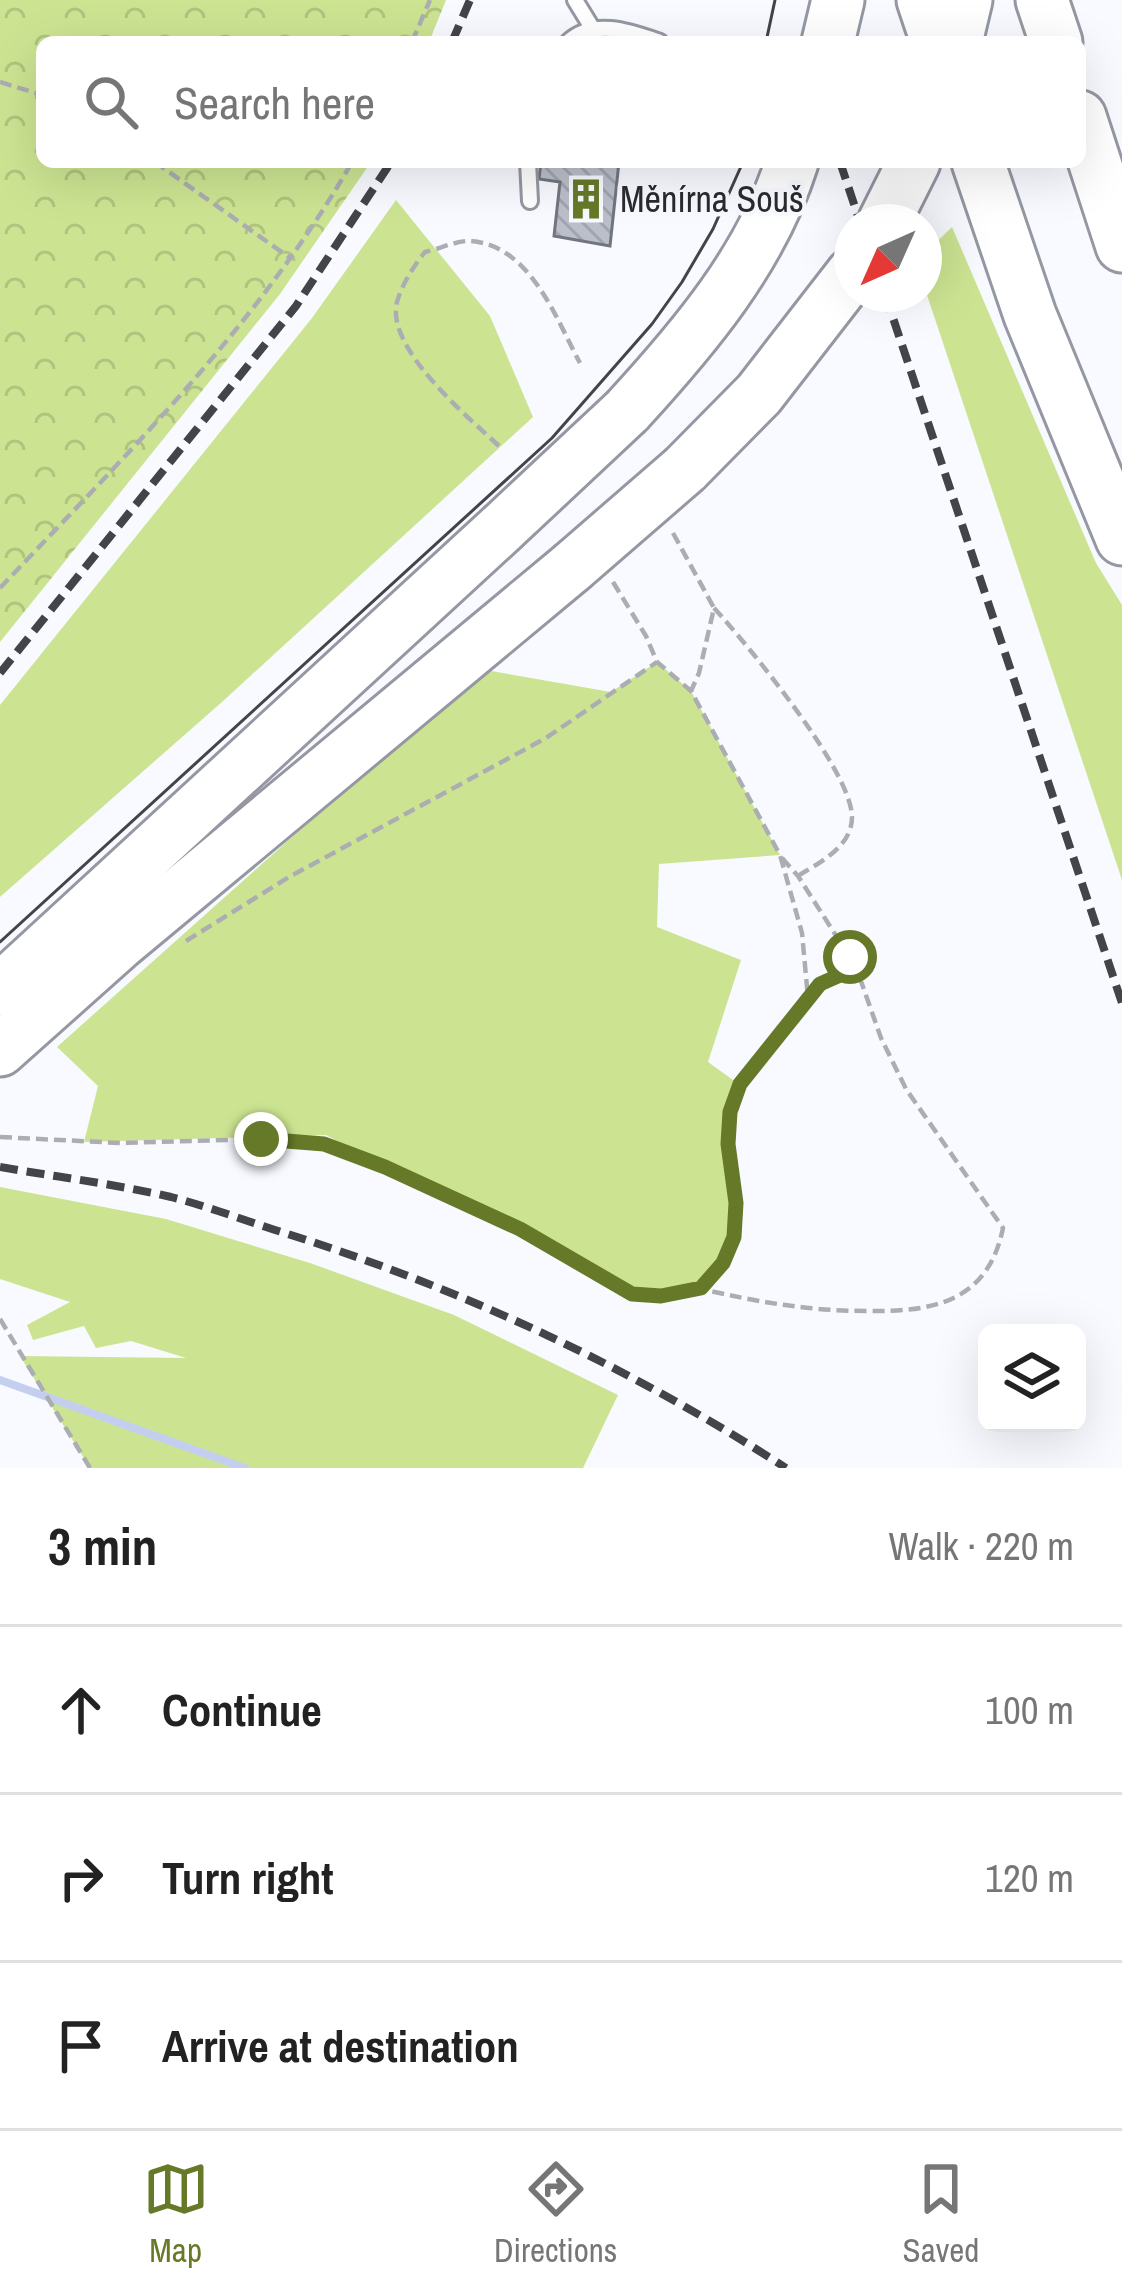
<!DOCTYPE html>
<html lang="en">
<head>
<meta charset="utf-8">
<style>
  :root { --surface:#fff; --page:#f6f6f6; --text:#222; --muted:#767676; --line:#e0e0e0; --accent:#667929 }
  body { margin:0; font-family:"Archivo Narrow",sans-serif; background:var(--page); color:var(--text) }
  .controls { position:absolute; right:36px; bottom:36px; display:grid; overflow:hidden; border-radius:18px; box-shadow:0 12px 48px #0002 }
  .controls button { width:108px; height:108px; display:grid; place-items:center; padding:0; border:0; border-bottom:3px solid var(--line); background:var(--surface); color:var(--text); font:60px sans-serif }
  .compass { position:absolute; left:834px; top:204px; width:108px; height:108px; border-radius:50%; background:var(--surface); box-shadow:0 12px 48px #0002; rotate:225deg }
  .stop { position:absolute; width:36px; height:36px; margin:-27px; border:9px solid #667929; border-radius:50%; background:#fff }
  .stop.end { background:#667929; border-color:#fff; box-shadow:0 3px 12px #0008 }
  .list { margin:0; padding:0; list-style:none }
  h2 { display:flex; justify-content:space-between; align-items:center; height:156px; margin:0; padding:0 48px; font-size:51px }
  h2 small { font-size:39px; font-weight:400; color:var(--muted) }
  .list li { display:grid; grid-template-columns:78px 1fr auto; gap:36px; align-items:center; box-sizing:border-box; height:168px; padding:0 48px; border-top:3px solid var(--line) }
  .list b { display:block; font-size:45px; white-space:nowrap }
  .list em { font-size:39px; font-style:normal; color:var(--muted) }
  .icon { flex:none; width:66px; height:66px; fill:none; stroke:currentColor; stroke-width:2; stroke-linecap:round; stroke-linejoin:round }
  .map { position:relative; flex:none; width:1122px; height:1468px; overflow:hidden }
  .search { position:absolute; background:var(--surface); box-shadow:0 12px 48px #0002; left:36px; right:36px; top:36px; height:132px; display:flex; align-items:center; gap:30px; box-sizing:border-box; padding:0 42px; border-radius:18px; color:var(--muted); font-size:45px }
  .sheet { height:660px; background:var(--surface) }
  nav { display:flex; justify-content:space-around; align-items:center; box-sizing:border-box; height:168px; border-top:3px solid var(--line); background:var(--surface); font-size:33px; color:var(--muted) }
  nav a { display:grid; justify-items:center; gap:6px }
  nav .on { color:var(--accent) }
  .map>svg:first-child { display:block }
</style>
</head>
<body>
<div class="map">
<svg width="1122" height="1468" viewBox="0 0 1122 1468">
  <defs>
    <pattern id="forest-crowns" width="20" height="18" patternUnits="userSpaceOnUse" patternTransform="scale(3)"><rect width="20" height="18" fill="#cce492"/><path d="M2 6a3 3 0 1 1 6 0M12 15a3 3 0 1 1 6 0" fill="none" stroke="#afc47e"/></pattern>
    <pattern id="building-back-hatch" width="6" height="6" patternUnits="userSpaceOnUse" patternTransform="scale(3)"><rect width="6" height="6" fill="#bbbfca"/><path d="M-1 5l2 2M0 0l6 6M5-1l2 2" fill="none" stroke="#a1a4ae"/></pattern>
  </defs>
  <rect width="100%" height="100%" fill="#f8faff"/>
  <!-- grass -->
  <g fill="#cce492">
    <path d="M396,200L490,316L533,417L222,702L0,897V705L312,318Z"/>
    <path d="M952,227L1096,563L1122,605V880L924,286V254Z"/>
    <path d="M657,662L691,691L780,855L659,864L657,927L741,960L708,1062L740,1085L730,1112L728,1145L736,1203L734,1237L723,1263L701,1289L661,1296L632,1294L520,1229L385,1167L326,1135L84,1142L98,1086L57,1047L480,669L611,692Z"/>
    <path d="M0,1187L166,1219L310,1263L454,1315L618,1395L583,1468H90L20,1356L186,1358L131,1341L96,1348L84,1326L33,1340L27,1325L70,1302L0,1279Z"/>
  </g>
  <!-- forest -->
  <path fill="url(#forest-crowns)" d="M0,0H446L429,42H42V162H371L280,294L0,642Z"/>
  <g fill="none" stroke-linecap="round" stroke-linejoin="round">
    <!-- stream -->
    <path stroke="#c4cff0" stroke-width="8" d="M0,1380L245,1468"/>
  </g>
  <!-- building -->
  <path fill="url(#building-back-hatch)" stroke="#72757f" stroke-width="3" d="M541,162H619L610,246L554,236L560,182L539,179Z"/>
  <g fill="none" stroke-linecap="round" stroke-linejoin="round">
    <!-- lane casing -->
    <g stroke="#9598a3" stroke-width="20">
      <g id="lane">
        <path d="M575,0L594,31"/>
        <path d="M568,42C594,18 631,32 660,42"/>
        <path d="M528,162L530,201"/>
      </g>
    </g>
    <!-- highway casing -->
    <g stroke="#9598a3" stroke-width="57">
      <g id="highway">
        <path d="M923,0L937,42"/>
        <path d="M1042,0L1056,42"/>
        <path d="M828,42L838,0"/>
        <path d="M956,42L966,0"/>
        <path d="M1080,117L1122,246"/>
        <path d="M978,162L1030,315L1122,539"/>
        <path d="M884,222L914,162"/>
        <path d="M627,411C694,338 761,259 792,162"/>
        <path d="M685,469L759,394L852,274"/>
        <path d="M0,990L502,528"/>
        <path d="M0,1050L120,943L572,567"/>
      </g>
    </g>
    <!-- path -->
    <g stroke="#acadb2" stroke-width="4.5" stroke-dasharray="12 6" stroke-linecap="butt">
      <path d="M412,42L430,0"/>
      <path d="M0,82L42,95"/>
      <path d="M155,162L290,258"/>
      <path d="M499,446C468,417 385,348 397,302C402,284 414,266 425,252C439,249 458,240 471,241C531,246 556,319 580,363"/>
      <path d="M673,533L714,608L699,673L691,691"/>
      <path d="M613,582L646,636L657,662L691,691L780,855L802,933L808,998"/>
      <path d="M0,588C127,454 260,323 352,162"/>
      <path d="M714,608C747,644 852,771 852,817C852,847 820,862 798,876"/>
      <path d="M782,858L798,876L856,967"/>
      <path d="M186,941L289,877L546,738L657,662"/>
      <path d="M0,1137L120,1143L261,1139L324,1144L520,1229L632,1294L661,1296L701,1289L723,1263L734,1237L736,1203L728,1145L730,1112L740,1085L820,984L856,967L881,1038L906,1089L1003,1228C988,1302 933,1312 868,1311C808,1311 759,1302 701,1289"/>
      <path d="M0,1319L90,1468"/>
    </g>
    <!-- lane -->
    <use href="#lane" stroke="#fff" stroke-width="14"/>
    <!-- highway -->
    <use href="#highway" stroke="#fff" stroke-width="51"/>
    <!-- tram -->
    <g stroke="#434448" stroke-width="3">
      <path d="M766,42L775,0"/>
      <path d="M0,942L552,438L652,324L682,282L713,229L743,162"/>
    </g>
    <!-- rail -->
    <g stroke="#434448" stroke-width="8" stroke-dasharray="18 9" stroke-linecap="butt">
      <path d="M452,42L470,0"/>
      <path d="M840,162L860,222"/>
      <path d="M885,294L1122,1003"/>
      <path d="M0,673L296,306L391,162"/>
      <path d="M0,1167C57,1177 115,1184 171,1197C206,1206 241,1219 275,1230C456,1286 627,1365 786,1468"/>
    </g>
    <!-- highway-bridge casing -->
    <g stroke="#9598a3" stroke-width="57" stroke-linecap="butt">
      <g id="highway-bridge">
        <path d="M502,528L627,411"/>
        <path d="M572,567L685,469"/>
      </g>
    </g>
    <!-- highway-bridge -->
    <use href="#highway-bridge" stroke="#fff" stroke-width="51"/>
  </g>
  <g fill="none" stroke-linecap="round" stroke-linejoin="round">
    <!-- route -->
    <path stroke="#667929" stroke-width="15" d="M261,1139L324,1144L385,1167L520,1229L632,1294L661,1296L701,1288L723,1263L734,1237L736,1203L728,1144L730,1112L740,1084L820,984L856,968L850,957"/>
  </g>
  <!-- icons -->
  <defs>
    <g id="building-bare" transform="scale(3.24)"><path d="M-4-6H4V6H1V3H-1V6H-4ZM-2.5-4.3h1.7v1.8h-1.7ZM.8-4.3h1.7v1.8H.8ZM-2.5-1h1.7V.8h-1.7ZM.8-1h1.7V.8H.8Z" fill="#667929" stroke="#f8faff" stroke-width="2.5" paint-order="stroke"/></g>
  </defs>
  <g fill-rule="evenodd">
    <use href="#building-bare" x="586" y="199"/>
  </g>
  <g text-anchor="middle" stroke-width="9" stroke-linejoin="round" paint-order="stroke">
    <!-- poi labels -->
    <g font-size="36" fill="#2a2b2f" stroke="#f8faff" text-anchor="start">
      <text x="620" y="212">Měnírna Souš</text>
    </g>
  </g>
</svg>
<div class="controls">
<button><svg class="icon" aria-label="layers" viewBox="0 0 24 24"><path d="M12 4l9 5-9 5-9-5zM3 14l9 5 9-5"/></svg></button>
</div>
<svg class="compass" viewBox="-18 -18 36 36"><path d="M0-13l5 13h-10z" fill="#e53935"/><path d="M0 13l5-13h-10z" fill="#767676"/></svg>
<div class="stop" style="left:850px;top:957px"></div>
<div class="stop end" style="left:261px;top:1139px"></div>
<div class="search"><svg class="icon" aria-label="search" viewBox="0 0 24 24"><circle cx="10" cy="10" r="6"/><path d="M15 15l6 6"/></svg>Search here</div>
</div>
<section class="sheet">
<h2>3 min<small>Walk · 220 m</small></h2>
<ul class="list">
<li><svg class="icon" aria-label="ahead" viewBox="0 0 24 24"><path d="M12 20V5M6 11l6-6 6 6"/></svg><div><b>Continue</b></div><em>100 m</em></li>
<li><svg class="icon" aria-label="right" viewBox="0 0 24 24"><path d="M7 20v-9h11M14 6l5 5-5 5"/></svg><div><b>Turn right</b></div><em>120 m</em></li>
<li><svg class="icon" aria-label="arrive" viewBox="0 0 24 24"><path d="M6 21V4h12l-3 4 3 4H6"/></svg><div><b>Arrive at destination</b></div></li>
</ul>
</section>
<nav>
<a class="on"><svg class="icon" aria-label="map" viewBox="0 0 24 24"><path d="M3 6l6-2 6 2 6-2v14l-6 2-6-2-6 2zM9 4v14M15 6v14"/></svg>Map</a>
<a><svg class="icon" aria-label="directions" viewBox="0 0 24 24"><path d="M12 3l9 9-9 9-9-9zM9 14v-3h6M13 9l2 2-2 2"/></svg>Directions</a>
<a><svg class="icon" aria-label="saved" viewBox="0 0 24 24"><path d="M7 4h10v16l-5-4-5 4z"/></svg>Saved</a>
</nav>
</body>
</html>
